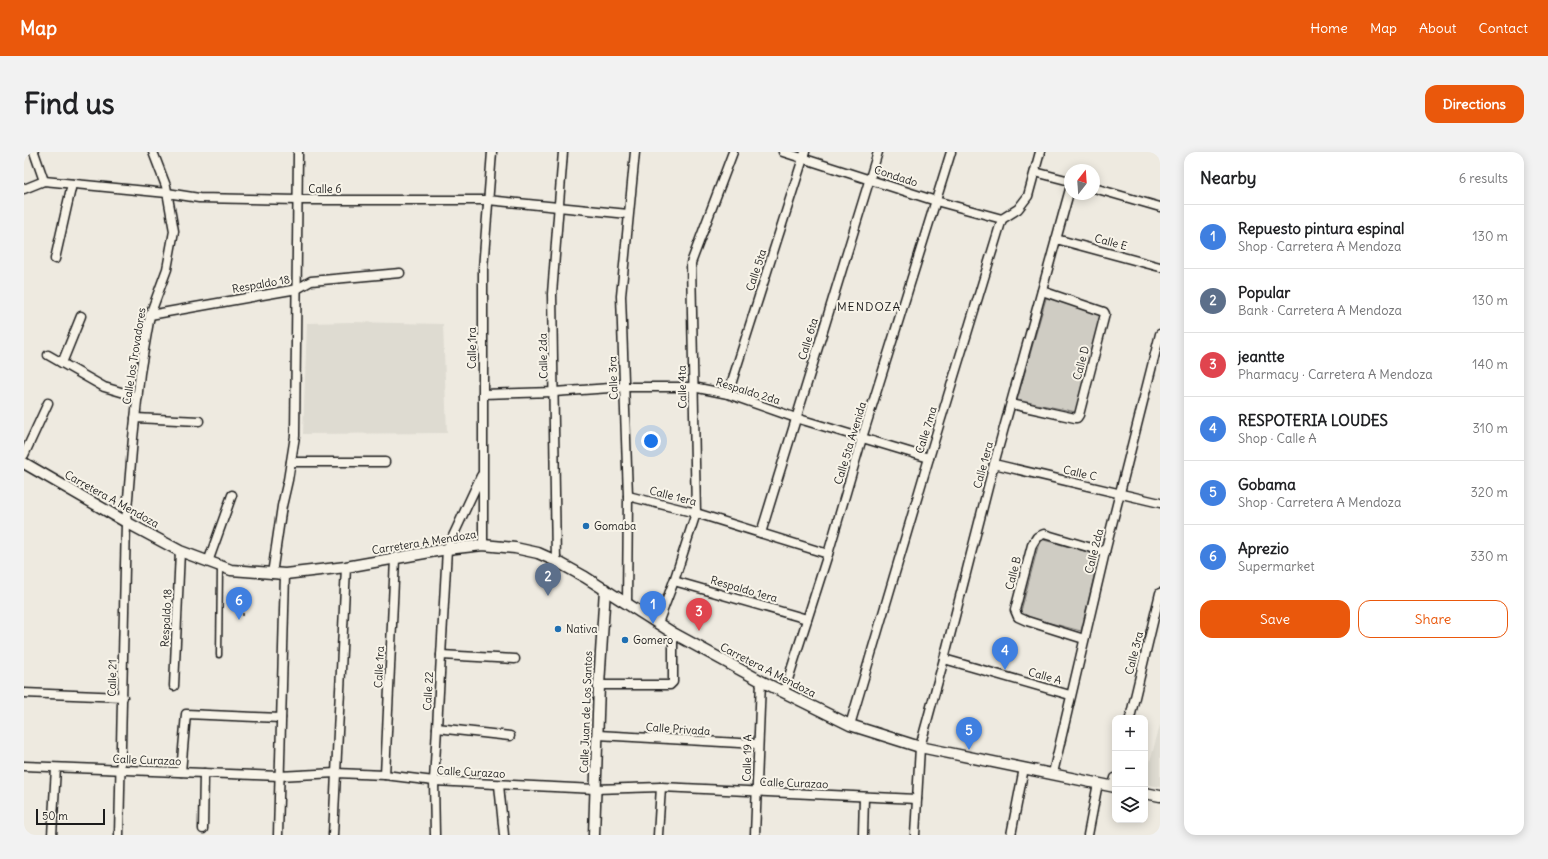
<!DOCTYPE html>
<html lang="en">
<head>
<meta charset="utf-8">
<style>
  :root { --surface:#fff; --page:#f2f2f2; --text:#202124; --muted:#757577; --line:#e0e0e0; --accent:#ea580c }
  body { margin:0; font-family:Delius,sans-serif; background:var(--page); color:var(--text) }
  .controls { position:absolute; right:12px; bottom:12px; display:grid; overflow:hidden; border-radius:8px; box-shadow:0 2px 10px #0003 }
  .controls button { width:36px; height:36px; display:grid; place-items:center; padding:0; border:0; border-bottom:1px solid var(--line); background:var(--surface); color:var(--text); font:20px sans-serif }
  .compass { position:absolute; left:1040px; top:12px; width:36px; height:36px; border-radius:50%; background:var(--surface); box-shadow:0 2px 10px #0003; rotate:17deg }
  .scale { position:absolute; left:12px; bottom:10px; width:69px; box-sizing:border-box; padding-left:4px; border:2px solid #1c1c1c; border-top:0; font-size:11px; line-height:14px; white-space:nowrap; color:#1c1c1c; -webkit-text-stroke:3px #f7f3e8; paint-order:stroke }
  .you { position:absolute; left:627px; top:289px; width:14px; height:14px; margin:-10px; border:3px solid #fff; border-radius:50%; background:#1a73e8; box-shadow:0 0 0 6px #1a73e833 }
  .badge { display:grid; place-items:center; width:26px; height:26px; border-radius:50%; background:var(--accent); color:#fff; font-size:13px; font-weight:700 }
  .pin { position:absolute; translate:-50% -33px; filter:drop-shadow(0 1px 2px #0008) }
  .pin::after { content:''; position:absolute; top:21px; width:14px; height:12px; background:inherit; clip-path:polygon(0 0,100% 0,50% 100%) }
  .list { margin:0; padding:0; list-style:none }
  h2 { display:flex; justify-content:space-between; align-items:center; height:52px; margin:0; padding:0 16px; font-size:17px }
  h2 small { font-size:13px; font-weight:400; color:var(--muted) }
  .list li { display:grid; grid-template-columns:26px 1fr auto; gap:12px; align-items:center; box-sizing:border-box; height:64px; padding:0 16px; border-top:1px solid var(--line) }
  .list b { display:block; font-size:15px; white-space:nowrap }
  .list p { margin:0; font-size:13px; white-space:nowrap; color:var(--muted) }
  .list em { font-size:13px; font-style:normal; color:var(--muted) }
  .actions { display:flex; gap:8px; padding:12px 16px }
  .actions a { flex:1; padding:9px 0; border:1px solid var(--accent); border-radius:12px; text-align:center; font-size:14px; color:var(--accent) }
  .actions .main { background:var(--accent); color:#fff }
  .icon { flex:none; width:22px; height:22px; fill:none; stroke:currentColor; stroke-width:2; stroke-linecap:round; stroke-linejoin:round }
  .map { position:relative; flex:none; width:1136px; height:683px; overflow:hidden; border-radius:12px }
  header { display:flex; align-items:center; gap:24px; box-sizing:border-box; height:56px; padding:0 20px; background:var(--accent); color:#fff }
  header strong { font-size:19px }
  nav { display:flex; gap:22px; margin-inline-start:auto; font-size:14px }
  .intro { display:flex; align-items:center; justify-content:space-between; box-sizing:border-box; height:96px; padding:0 24px }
  h1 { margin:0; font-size:28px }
  .button { padding:10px 18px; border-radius:12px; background:var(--accent); color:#fff; font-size:14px; font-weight:700 }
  main { display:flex; gap:24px; padding:0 24px }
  aside { flex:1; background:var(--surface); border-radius:12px; box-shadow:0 2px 10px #0003 }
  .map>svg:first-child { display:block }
</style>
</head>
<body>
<header>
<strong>Map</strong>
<nav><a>Home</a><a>Map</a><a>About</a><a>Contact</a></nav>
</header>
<div class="intro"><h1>Find us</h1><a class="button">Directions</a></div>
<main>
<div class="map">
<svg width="1136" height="683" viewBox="0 0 1136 683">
  <rect width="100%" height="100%" fill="#eeeae0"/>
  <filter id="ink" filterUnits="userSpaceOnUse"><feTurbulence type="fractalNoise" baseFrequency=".025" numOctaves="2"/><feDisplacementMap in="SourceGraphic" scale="8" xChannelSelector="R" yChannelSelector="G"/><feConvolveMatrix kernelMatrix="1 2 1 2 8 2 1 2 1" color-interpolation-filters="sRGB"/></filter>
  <g filter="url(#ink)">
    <!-- built -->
    <g fill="#dedbd1">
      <path d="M328,170L419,172L423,281L279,282L283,171Z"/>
      <path d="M1136,573V635L1121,632V628Z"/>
    </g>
    <!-- green -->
    <g fill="#cfccc3" stroke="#767470">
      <path d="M1023,143L1078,161L1052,260L993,248Z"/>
      <path d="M1016,387L1075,403L1057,479L996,463Z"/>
    </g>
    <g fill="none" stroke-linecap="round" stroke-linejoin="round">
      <!-- service casing -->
      <g stroke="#1c1c1c" stroke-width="7">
        <path id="service" d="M195,503L196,415"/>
      </g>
      <!-- minor casing -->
      <g stroke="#1c1c1c" stroke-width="11">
        <g id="minor">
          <path d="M10,0L20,29"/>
          <path d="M759,0L912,49L978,67"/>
          <path d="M1011,20L1046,29"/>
          <path d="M1070,36L1136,55"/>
          <path d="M0,37L20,29L143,41L175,46L274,48H464L604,62"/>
          <path d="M1032,87L1136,115"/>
          <path d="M31,107L48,32"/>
          <path d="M126,163L273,137L287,129L376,121"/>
          <path d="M24,203L80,235L114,245"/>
          <path d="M38,211L57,164"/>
          <path d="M459,242L530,240L600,235H669L704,242L772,266L905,306"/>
          <path d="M704,242L781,0"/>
          <path d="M987,252L1051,266H1053L1055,263L1081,162L1080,160L1018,139"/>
          <path d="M111,266L175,269"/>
          <path d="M0,303L24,251"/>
          <path d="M267,310H361"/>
          <path d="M970,312L1136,351"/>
          <path d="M604,344L672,361L804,402"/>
          <path d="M737,381L854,0"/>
          <path d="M459,393V117L468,0"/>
          <path d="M532,409L528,142L539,0"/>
          <path d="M184,410L208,343"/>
          <path d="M248,422L258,354L264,328L271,284L274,0"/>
          <path d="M650,429L783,467"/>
          <path d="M603,452L604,344L597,144L611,0"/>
          <path d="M634,471L650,429L672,361L667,111L709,0"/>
          <path d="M1060,487L1003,469L994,465L991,458L1008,393L1013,385L1020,382L1081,400"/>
          <path d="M417,503L491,507"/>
          <path d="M920,507L1046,543"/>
          <path d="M575,533H646L649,530V481"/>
          <path d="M150,534L156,399"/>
          <path d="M760,540L804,402L838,286L927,0"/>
          <path d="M0,541L99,545"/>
          <path d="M1106,566L1136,441"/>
          <path d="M826,573L905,306L978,67L994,57L1004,44L1016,0"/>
          <path d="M413,576L486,584"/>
          <path d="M574,583L733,592"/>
          <path d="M0,614L255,624L312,621L361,623L410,629L571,637L637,635L893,647"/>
          <path d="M157,620L162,562L257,566"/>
          <path d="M1029,621L1081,400L1136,182"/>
          <path d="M361,623L371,407"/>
          <path d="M475,633L480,683"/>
          <path d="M1089,634L1091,626"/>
          <path d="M179,677L180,621"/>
          <path d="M28,683L32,616"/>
          <path d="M95,683L102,370L109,286L116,221L126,163L143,117L150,79L142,34L129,0"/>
          <path d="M254,683L261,422"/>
          <path d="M309,683L322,415"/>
          <path d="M411,683L410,629L423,397L457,324"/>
          <path d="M634,683L637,635"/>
          <path d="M731,683L737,529"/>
          <path d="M839,683L840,645"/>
          <path d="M891,683L896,595L920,507L970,312L1046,37"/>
          <path d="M987,683L1000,616"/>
          <path d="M1064,683L1074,631"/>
        </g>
      </g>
      <!-- tertiary casing -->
      <g stroke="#1c1c1c" stroke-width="13">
        <g id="tertiary">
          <path d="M0,311L102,370L156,399L207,418L261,422L322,415L423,397L459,393L491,396L514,401L532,409L561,425L649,481L737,529L826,573L896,595L1091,635"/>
          <path d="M1121,641L1136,644"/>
          <path d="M570,683L575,533L581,437"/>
        </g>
      </g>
      <!-- path -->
      <path stroke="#1c1c1c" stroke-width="1.5" stroke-dasharray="3 3" stroke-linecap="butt" d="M219,464V444"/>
      <!-- service -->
      <use href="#service" stroke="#f7f3e8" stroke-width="4"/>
      <!-- minor -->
      <use href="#minor" stroke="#f7f3e8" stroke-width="8"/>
      <!-- tertiary -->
      <use href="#tertiary" stroke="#f7f3e8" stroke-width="10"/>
    </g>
  </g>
  <!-- markers -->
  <g fill="#1f6fb2" stroke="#f7f3e8" stroke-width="1.5">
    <circle cx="562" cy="374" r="4"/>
    <circle cx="534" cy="477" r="4"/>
    <circle cx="601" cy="488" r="4"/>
  </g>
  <g text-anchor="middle" stroke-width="4" stroke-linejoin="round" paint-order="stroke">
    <!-- street labels -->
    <g font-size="11" fill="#1c1c1c" stroke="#f7f3e8">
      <text transform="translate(872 24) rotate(18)" y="4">Condado</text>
      <text x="301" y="41">Calle 6</text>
      <text transform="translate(1087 90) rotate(15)" y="4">Calle E</text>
      <text transform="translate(732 118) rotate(-72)" y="4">Calle 5ta</text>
      <text transform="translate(237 132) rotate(-10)" y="4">Respaldo 18</text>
      <text transform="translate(784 187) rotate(-73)" y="4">Calle 6ta</text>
      <text transform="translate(448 196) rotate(-90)" y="4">Calle 1ra</text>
      <text transform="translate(110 204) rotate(-81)" y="4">Calle los Trovadores</text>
      <text transform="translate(519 204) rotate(-91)" y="4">Calle 2da</text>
      <text transform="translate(1057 211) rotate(-75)" y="4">Calle D</text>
      <text transform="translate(589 226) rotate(-92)" y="4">Calle 3ra</text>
      <text transform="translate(658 235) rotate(-91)" y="4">Calle 4ta</text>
      <text transform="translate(724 239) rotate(17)" y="4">Respaldo 2da</text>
      <text transform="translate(902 278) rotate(-73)" y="4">Calle 7ma</text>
      <text transform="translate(826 291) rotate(-73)" y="4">Calle 5ta Avenida</text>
      <text transform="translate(959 313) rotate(-75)" y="4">Calle 1era</text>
      <text transform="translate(1056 321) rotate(13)" y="4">Calle C</text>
      <text transform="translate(649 344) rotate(14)" y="4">Calle 1era</text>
      <text transform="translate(88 347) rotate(29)" y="4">Carretera A Mendoza</text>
      <text transform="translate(400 390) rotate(-9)" y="4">Carretera A Mendoza</text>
      <text transform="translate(1070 399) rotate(-76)" y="4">Calle 2da</text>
      <text transform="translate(989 421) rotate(-76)" y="4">Calle B</text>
      <text transform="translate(720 437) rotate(16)" y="4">Respaldo 1era</text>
      <text transform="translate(142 466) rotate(-87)" y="4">Respaldo 18</text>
      <text transform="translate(1110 501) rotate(-76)" y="4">Calle 3ra</text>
      <text transform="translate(355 515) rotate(-87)" y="4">Calle 1ra</text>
      <text transform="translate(744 518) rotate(27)" y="4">Carretera A Mendoza</text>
      <text transform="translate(1021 524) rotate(16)" y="4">Calle A</text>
      <text transform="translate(88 526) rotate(-89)" y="4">Calle 21</text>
      <text transform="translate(404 539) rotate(-87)" y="4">Calle 22</text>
      <text transform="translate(562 560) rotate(-88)" y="4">Calle Juan de Los Santos</text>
      <text transform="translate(654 577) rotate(4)" y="4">Calle Privada</text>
      <text transform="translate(723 606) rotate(-89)" y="4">Calle 19 A</text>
      <text transform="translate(123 608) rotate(2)" y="4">Calle Curazao</text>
      <text transform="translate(447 620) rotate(3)" y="4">Calle Curazao</text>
      <text transform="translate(770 631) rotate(2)" y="4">Calle Curazao</text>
    </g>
    <!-- poi labels -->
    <g font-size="11" fill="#1c1c1c" stroke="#f7f3e8" text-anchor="start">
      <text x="570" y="378">Gomaba</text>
      <text x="542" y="481">Nativa</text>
      <text x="609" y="492">Gomero</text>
    </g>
    <!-- neighbourhood labels -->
    <g font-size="12" letter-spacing="1" fill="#1c1c1c" stroke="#f7f3e8">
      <text x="845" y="159">MENDOZA</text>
    </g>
  </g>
</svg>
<div class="controls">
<button>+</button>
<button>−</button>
<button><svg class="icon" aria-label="layers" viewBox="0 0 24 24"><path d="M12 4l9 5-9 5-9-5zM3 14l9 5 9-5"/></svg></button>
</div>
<svg class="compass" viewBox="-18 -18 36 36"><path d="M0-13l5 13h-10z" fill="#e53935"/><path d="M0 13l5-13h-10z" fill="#757577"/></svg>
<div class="scale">50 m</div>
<div class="you"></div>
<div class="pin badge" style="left:629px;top:472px;background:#3f7fe0">1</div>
<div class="pin badge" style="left:524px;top:444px;background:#5c6f8a">2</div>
<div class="pin badge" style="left:675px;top:479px;background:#e0444e">3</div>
<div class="pin badge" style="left:981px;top:518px;background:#3f7fe0">4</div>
<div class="pin badge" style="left:945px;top:598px;background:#3f7fe0">5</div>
<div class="pin badge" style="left:215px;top:468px;background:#3f7fe0">6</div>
</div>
<aside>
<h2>Nearby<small>6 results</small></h2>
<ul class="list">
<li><span class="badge" style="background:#3f7fe0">1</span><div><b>Repuesto pintura espinal</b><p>Shop · Carretera A Mendoza</p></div><em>130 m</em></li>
<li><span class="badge" style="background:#5c6f8a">2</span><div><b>Popular</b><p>Bank · Carretera A Mendoza</p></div><em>130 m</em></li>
<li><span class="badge" style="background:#e0444e">3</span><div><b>jeantte</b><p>Pharmacy · Carretera A Mendoza</p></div><em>140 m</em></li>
<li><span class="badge" style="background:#3f7fe0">4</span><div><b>RESPOTERIA LOUDES</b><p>Shop · Calle A</p></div><em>310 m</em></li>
<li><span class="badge" style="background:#3f7fe0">5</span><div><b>Gobama</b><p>Shop · Carretera A Mendoza</p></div><em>320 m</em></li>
<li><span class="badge" style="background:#3f7fe0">6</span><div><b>Aprezio</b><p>Supermarket</p></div><em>330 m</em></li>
</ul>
<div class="actions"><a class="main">Save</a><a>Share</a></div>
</aside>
</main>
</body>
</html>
